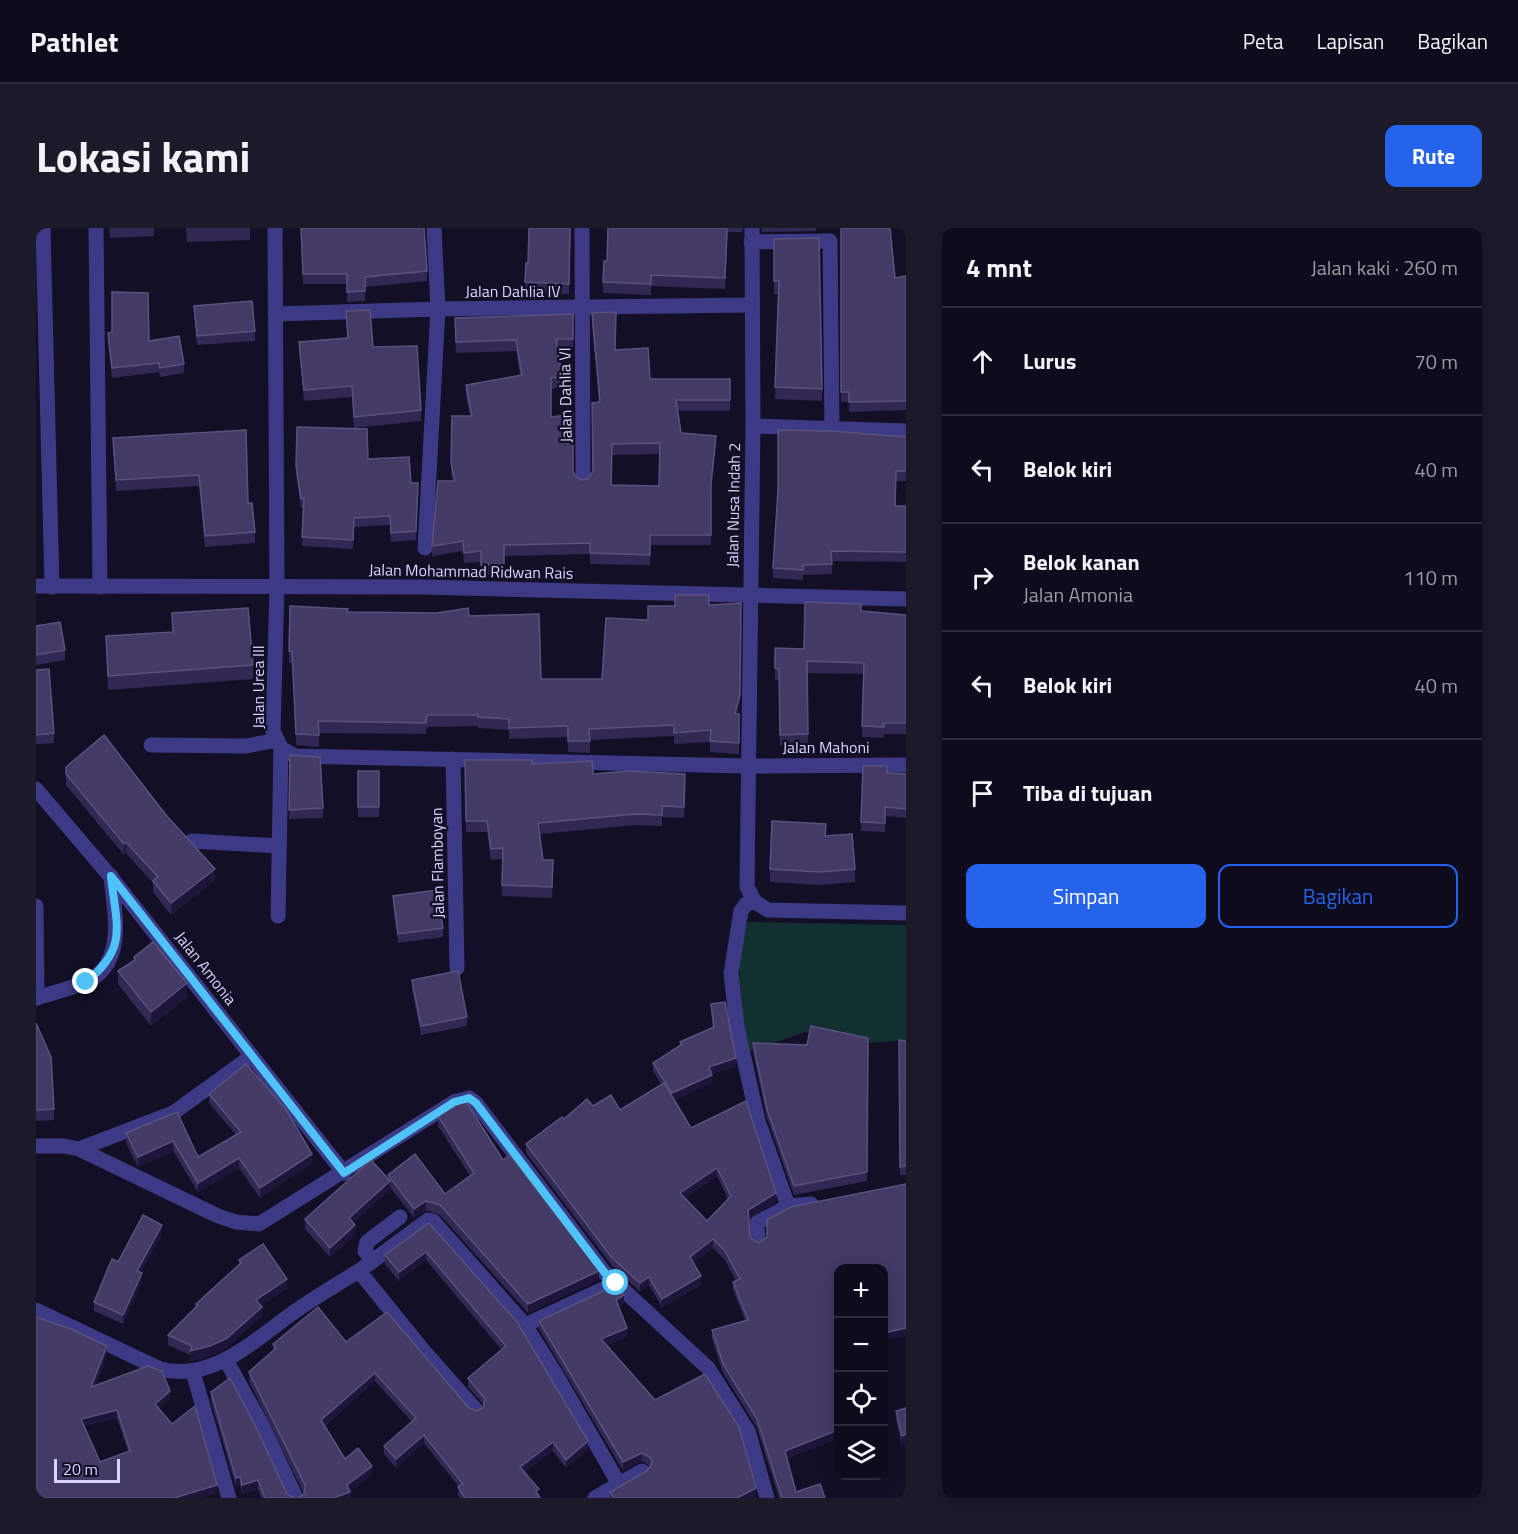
<!DOCTYPE html>
<html lang="id">
<head>
<meta charset="utf-8">
<style>
  :root { --surface:#0e0b1c; --page:#1c1929; --text:#f1f3f6; --muted:#9b9ba3; --line:#2e2b3b; --accent:#2563eb }
  body { margin:0; font-family:"Titillium Web",sans-serif; background:var(--page); color:var(--text) }
  .controls { position:absolute; right:18px; bottom:18px; display:grid; overflow:hidden; border-radius:12px; box-shadow:0 3px 15px #0003 }
  .controls button { width:54px; height:54px; display:grid; place-items:center; padding:0; border:0; border-bottom:2px solid var(--line); background:var(--surface); color:var(--text); font:30px sans-serif }
  .scale { position:absolute; left:18px; bottom:15px; width:66px; box-sizing:border-box; padding-left:6px; border:3px solid #d9d4ff; border-top:0; font-size:16px; line-height:21px; white-space:nowrap; color:#d9d4ff; -webkit-text-stroke:4px #130f26; paint-order:stroke }
  .stop { position:absolute; width:18px; height:18px; margin:-14px; border:4px solid #4fc3f7; border-radius:50%; background:#fff }
  .stop.end { background:#4fc3f7; border-color:#fff; box-shadow:0 2px 6px #0008 }
  .list { margin:0; padding:0; list-style:none }
  h2 { display:flex; justify-content:space-between; align-items:center; height:78px; margin:0; padding:0 24px; font-size:26px }
  h2 small { font-size:20px; font-weight:400; color:var(--muted) }
  .list li { display:grid; grid-template-columns:39px 1fr auto; gap:18px; align-items:center; box-sizing:border-box; height:108px; padding:0 24px; border-top:2px solid var(--line) }
  .list b { display:block; font-size:22px; white-space:nowrap }
  .list p { margin:0; font-size:20px; white-space:nowrap; color:var(--muted) }
  .list em { font-size:20px; font-style:normal; color:var(--muted) }
  .actions { display:flex; gap:12px; padding:18px 24px }
  .actions a { flex:1; padding:14px 0; border:2px solid var(--accent); border-radius:12px; text-align:center; font-size:21px; color:var(--accent) }
  .actions .main { background:var(--accent); color:#fff }
  .icon { flex:none; width:33px; height:33px; fill:none; stroke:currentColor; stroke-width:2; stroke-linecap:round; stroke-linejoin:round }
  .map { position:relative; flex:none; width:870px; height:1270px; overflow:hidden; border-radius:12px }
  header { display:flex; align-items:center; gap:36px; box-sizing:border-box; height:84px; padding:0 30px; background:var(--surface); border-bottom:2px solid var(--line) }
  header strong { font-size:28px }
  nav { display:flex; gap:33px; margin-inline-start:auto; font-size:21px }
  .intro { display:flex; align-items:center; justify-content:space-between; box-sizing:border-box; height:144px; padding:0 36px }
  h1 { margin:0; font-size:42px }
  .button { padding:15px 27px; border-radius:12px; background:var(--accent); color:#fff; font-size:21px; font-weight:700 }
  main { display:flex; gap:36px; padding:0 36px }
  aside { flex:1; background:var(--surface); border-radius:12px; box-shadow:0 3px 15px #0003 }
  .map>svg:first-child { display:block }
</style>
</head>
<body>
<header>
<strong>Pathlet</strong>
<nav><a>Peta</a><a>Lapisan</a><a>Bagikan</a></nav>
</header>
<div class="intro"><h1>Lokasi kami</h1><a class="button">Rute</a></div>
<main>
<div class="map">
<svg width="870" height="1270" viewBox="0 0 870 1270">
  <rect width="100%" height="100%" fill="#130f26"/>
  <!-- green -->
  <path fill="#12302f" d="M712,694L870,697V812L833,815L769,804L709,825L697,763L704,748L701,708Z"/>
  <g fill="none" stroke-linecap="round" stroke-linejoin="round">
    <!-- street -->
    <g stroke="#3d3a85" stroke-width="15">
      <path d="M7,0L16,359"/>
      <path d="M60,0L64,359"/>
      <path d="M239,0L241,359L237,503L245,520L259,528L711,538L870,537"/>
      <path d="M546,0L547,253"/>
      <path d="M716,0L717,198"/>
      <path d="M715,14L794,13L796,201"/>
      <path d="M239,86L402,81L715,77"/>
      <path d="M870,203L717,198L711,659L719,674L732,682L870,685"/>
      <path d="M389,320L402,81L398,0"/>
      <path d="M0,358L386,359L870,371"/>
      <path d="M115,517L210,518L241,512"/>
      <path d="M417,531L421,740"/>
      <path d="M0,561L74,648L308,945"/>
      <path d="M156,613L243,618"/>
      <path d="M719,674L710,676L705,683L695,745L701,799L722,893L752,978L775,976"/>
      <path d="M0,678L1,770"/>
      <path d="M242,688L245,520"/>
      <path d="M0,770C16,765 33,761 48,755C92,736 78,685 75,648"/>
      <path d="M0,918H28L43,921L182,988L200,994L223,996L418,874L433,870L440,875L569,1045L672,1140L712,1203L731,1270"/>
      <path d="M43,921L137,885L216,828"/>
      <path d="M722,1014L721,995L752,978"/>
      <path d="M337,1033L329,1023L331,1014L364,989"/>
      <path d="M323,1043L392,992L397,993L489,1097L519,1145L583,1256L559,1270"/>
      <path d="M0,1082L124,1141C175,1154 215,1115 254,1087C276,1071 300,1057 323,1043L386,1121L440,1182"/>
      <path d="M489,1097L580,1055"/>
      <path d="M190,1132L227,1199L260,1270"/>
      <path d="M157,1144L193,1270"/>
      <path d="M583,1256L606,1243"/>
    </g>
  </g>
  <!-- wall -->
  <g fill="#312854" fill-rule="evenodd">
    <path d="M73,0H118V8L74,10Z"/>
    <path d="M150,0H214V12L151,14Z"/>
    <path d="M265,0L391,43V53L329,59V73L311,74V56H267Z"/>
    <path d="M535,0L533,66L489,64L490,35H492Z"/>
    <path d="M572,0H707L706,4H692L689,61L615,58V67L567,65V54L571,33Z"/>
    <path d="M725,0H780V3L726,4Z"/>
    <path d="M805,0L859,50L870,48V182L813,184V174H805Z"/>
    <path d="M738,11L786,161V173L739,171L742,66H738Z"/>
    <path d="M158,78L219,103V113L161,117Z"/>
    <path d="M310,83L385,182V193L318,200L316,169L268,173L263,125V114L311,110Z"/>
    <path d="M556,85L579,122L614,151H694V183H642L645,205L680,219L675,266V317H614V337L554,336V326L468,328V347H445V334L428,335L427,323L396,328V318L417,253L415,246L416,188H434L430,168V157L484,147L480,123L420,125L419,90L537,86V121L521,122L526,148V159L515,161V189L539,248L546,252L552,251L557,243L563,174L556,96ZM624,226L623,258L576,257V227Z"/>
    <path d="M72,105L113,113L148,136V145L124,149L123,144L76,150L72,114Z"/>
    <path d="M261,199L332,231L375,255L382,264L380,312L355,314L354,297L318,299L317,321L266,318L268,279L265,280L260,246Z"/>
    <path d="M210,202L212,275L219,304V315L169,319L163,258L80,263L77,210Z"/>
    <path d="M870,209V253H860V278H870V334L796,333V346L767,347V352L737,350V340Z"/>
    <path d="M673,377L704,478L702,486H703V526L674,524V514L638,516V508L554,512V525L532,524V509L473,511V502L442,500V498L391,499L390,506L283,505V519L260,517L256,435H253V423L311,384L433,388L505,451H566L612,392Z"/>
    <path d="M825,383L870,387V506H848V510L826,509L828,446L772,445V518H744L743,452H739V420L768,421Z"/>
    <path d="M136,385L217,437V451L72,462L70,408L136,404Z"/>
    <path d="M0,398L29,422V432L0,437Z"/>
    <path d="M0,442L18,505V515L0,516Z"/>
    <path d="M254,527L287,580V590L253,591Z"/>
    <path d="M429,532L496,536L557,546H649L648,590L626,589V598L600,597L504,606L507,632H517L516,670L466,668L467,631L455,632L451,604H430Z"/>
    <path d="M827,538L851,545L870,546V590L849,588V604L825,603Z"/>
    <path d="M30,539L179,652L135,687L117,664V655L90,625L88,627L30,557Z"/>
    <rect x="322" y="543" width="21" height="46"/>
    <path d="M790,608L819,641V654L784,657L734,654V641Z"/>
    <path d="M357,668L407,700V709L362,715L357,677Z"/>
    <path d="M98,729L151,769L115,798L82,756V743L98,732Z"/>
    <path d="M376,752L431,789V798L385,807L376,761Z"/>
    <path d="M675,776L700,838L676,846V855L638,872L655,900L740,973L713,991L714,1010L723,1015L802,1041V1211L751,1230L760,1264L789,1270H743L721,1200L687,1145L676,1111V1102L709,1092L697,1062V1054L700,1053L689,1032L677,1020L657,1035L665,1057L626,1079L613,1057L604,1064L576,1038L490,925V916L528,891L557,878L584,882L625,856L617,843V835L644,818V814L677,800L675,783ZM681,948L692,971L671,993L649,970Z"/>
    <path d="M0,795L18,881V892L0,893Z"/>
    <path d="M832,810L831,953L758,967L731,890L717,824V815L771,817Z"/>
    <path d="M870,813V947H864L863,821Z"/>
    <path d="M173,866L276,935L224,970L203,940L162,964L137,923L102,939L90,915V905L141,884L162,929L200,907L173,875Z"/>
    <path d="M402,888L467,932L563,1052L492,1085L404,987L390,982L378,990L354,959V962L317,995L319,1007L294,1029L269,1001V991L352,950V947L409,966L434,948L402,898Z"/>
    <path d="M393,995L552,1222L530,1240L517,1223L489,1244L504,1270H424L422,1268L423,1259L388,1215L360,1240L348,1226V1218L376,1194L339,1153L289,1198L309,1231L336,1246L314,1264V1270L268,1266L213,1153V1144L237,1123V1116L310,1114L433,1180L441,1183L447,1180L448,1177L432,1159V1150L465,1121L390,1032L363,1053L349,1036V1027Z"/>
    <path d="M126,1007L105,1044L106,1054L87,1096L58,1083V1074L82,1034Z"/>
    <path d="M203,1032L251,1060L225,1078L226,1088L191,1119L174,1128L154,1133V1127L132,1117V1107L160,1079V1076L203,1037Z"/>
    <path d="M588,1075L582,1079L591,1109L571,1117L619,1172L720,1269L718,1270H574V1264L611,1243L614,1238L606,1233L587,1243L503,1101V1093Z"/>
    <path d="M71,1127L59,1158L134,1171L123,1180L181,1265L165,1270H0ZM81,1190L92,1223L64,1234L48,1198Z"/>
    <path d="M175,1164L251,1266L258,1270H225L222,1261L206,1266L204,1258L200,1259L175,1173Z"/>
    <path d="M870,1180L866,1217L860,1192V1183Z"/>
  </g>
  <!-- shaded-wall -->
  <g fill="#1d163a">
    <path d="M680,208V219L675,266V255Z"/>
    <path d="M705,375L704,478L699,497Z"/>
    <path d="M90,614V625L88,627V616Z"/>
    <path d="M179,641V652L135,687V675Z"/>
    <path d="M151,755V769L115,798V784Z"/>
    <path d="M700,830V838L673,847V839Z"/>
    <path d="M676,847V855L636,873V865Z"/>
    <path d="M137,913V923L102,939V929Z"/>
    <path d="M276,926V935L224,970V960Z"/>
    <path d="M203,930V940L162,964V955Z"/>
    <path d="M681,940V948L644,974V965Z"/>
    <path d="M354,953V962L313,999V990Z"/>
    <path d="M740,965V973L712,991V982Z"/>
    <path d="M390,973V982L378,990V981Z"/>
    <path d="M126,997V1007L101,1052V1043Z"/>
    <path d="M319,997V1007L294,1029V1020Z"/>
    <path d="M677,1011V1020L654,1038V1029Z"/>
    <path d="M390,1024V1032L363,1053V1044Z"/>
    <path d="M563,1043V1052L492,1085V1076Z"/>
    <path d="M106,1045V1054L87,1096V1087Z"/>
    <path d="M665,1048V1057L626,1079V1071Z"/>
    <path d="M613,1049V1057L604,1064V1055Z"/>
    <path d="M251,1051V1060L220,1082V1072Z"/>
    <path d="M588,1067V1075L580,1081V1072Z"/>
    <path d="M226,1079V1088L191,1119L174,1128L154,1133V1123Z"/>
    <path d="M591,1100V1109L565,1119V1111Z"/>
    <path d="M870,1100V1108L848,1113V1105Z"/>
    <path d="M71,1118V1127L55,1167V1159Z"/>
    <path d="M339,1145V1153L285,1201V1192Z"/>
    <path d="M134,1163V1171L119,1184V1176Z"/>
    <path d="M81,1182V1190L45,1199V1191Z"/>
    <path d="M802,1202V1211L749,1231V1223Z"/>
    <path d="M870,1206V1216L866,1217V1208Z"/>
    <path d="M388,1207V1215L360,1240V1231Z"/>
    <path d="M552,1213V1222L530,1240V1232Z"/>
    <path d="M517,1214V1223L484,1248V1239Z"/>
    <path d="M606,1225V1233L587,1243V1234Z"/>
    <path d="M336,1238V1246L313,1265L314,1264V1270H297L311,1257Z"/>
    <path d="M204,1249V1258L200,1259V1250Z"/>
    <path d="M222,1252V1261L206,1266V1257Z"/>
    <path d="M181,1257V1265L165,1270H138Z"/>
    <path d="M720,1260V1269L718,1270H701Z"/>
  </g>
  <!-- building -->
  <g fill="#433a66" stroke="#5a527e" stroke-width="1.5" fill-rule="evenodd">
    <path d="M265,0H388L391,43L329,49V63L311,64V46H267Z"/>
    <path d="M493,0H534L533,56L489,54L490,35H492Z"/>
    <path d="M572,0H691L689,50L615,47V56L567,54L568,33H571Z"/>
    <path d="M805,0H854L859,50L870,48V173L813,174V164H805Z"/>
    <path d="M783,10L786,161L739,159L743,53H738V11Z"/>
    <path d="M76,64L112,65L113,113L143,108L148,136L124,140L123,135L76,140L72,105L76,104Z"/>
    <path d="M216,73L219,103L161,108L158,78Z"/>
    <path d="M334,82L337,119L381,118L385,182L318,189L316,158L268,162L263,114L312,110L310,83Z"/>
    <path d="M580,84L579,122L612,120L614,151H694V172H640L645,205L680,208L675,255V307H614V327L554,325V315L468,317V336L445,337V323L428,325L427,313L396,318L402,253H419L415,235L416,188H436L430,157L486,147L480,112L420,114L419,90L537,86V111H520L526,148L515,150V189L537,186V243L539,248L546,252L552,251L557,243L556,175L564,174L556,85ZM624,215L623,258L575,257L576,216Z"/>
    <path d="M261,199L331,201L332,231L373,229L375,255H382L380,303L355,305L354,288L318,290L317,312L266,309L268,270L265,271L260,238Z"/>
    <path d="M210,202L212,275H216L219,304L169,308L163,247L80,252L77,210Z"/>
    <path d="M742,202L795,203L870,209V243H860L859,278H870V324L795,323L796,336L767,337V342L737,340L742,262Z"/>
    <path d="M639,367H673V377L705,375L704,467L699,486H703V515L674,513L675,502L638,505V497L553,501L554,513H532V498L473,500V491L442,489V487H391L390,495L282,493L283,507L260,506L256,424L253,423L254,378L312,381L311,384L401,385L432,380L433,388L503,386L505,451H566L570,390L612,392V378H639Z"/>
    <path d="M769,374L825,376V383L870,387V495H848V499L826,498L828,435L771,433L772,506L744,507L743,441L739,440V420L768,421Z"/>
    <path d="M212,380L217,437L72,448L70,408L137,404L136,385Z"/>
    <path d="M24,394L29,422L0,427V398Z"/>
    <path d="M13,441L18,505L0,507V442Z"/>
    <path d="M68,507L130,587L179,641L135,675L117,653L122,649L90,614L88,616L30,546V539Z"/>
    <path d="M254,527L284,529L287,580L253,582Z"/>
    <path d="M429,532H496V536L556,533L557,546L592,543L649,546L648,579L626,578V587L600,586L502,595L507,632H517L516,659L466,657L467,620L455,621L451,593H430Z"/>
    <path d="M827,538H851V545L870,546V581L849,579V595L825,594Z"/>
    <rect x="322" y="543" width="21" height="36"/>
    <path d="M736,593L790,596L789,608L816,606L819,641L784,644L734,641Z"/>
    <path d="M401,662L407,700L362,706L357,668Z"/>
    <path d="M117,714L151,755L115,784L82,743L99,732L98,729Z"/>
    <path d="M422,743L431,789L385,798L376,752Z"/>
    <path d="M689,774L700,830L673,839L676,847L636,865L617,835L645,817L644,814L678,799L675,776Z"/>
    <path d="M0,795L15,829L18,881L0,882Z"/>
    <path d="M775,798L832,810L831,944L758,958L731,881L717,815L771,817Z"/>
    <path d="M863,812L870,813V938L864,939Z"/>
    <path d="M210,836L249,880L276,926L224,960L203,930L162,955L137,913L102,929L90,905L141,884L162,929L205,904L173,866Z"/>
    <path d="M628,855L655,900L710,873L740,965L712,982L714,1010L723,1015L731,1009V992L755,979L870,956V1100L848,1105V1041H802V1202L749,1223L760,1264L784,1256L789,1270H746L721,1191L687,1136L676,1102L712,1092L697,1054L704,1051L689,1023L677,1011L654,1029L665,1048L626,1071L613,1049L604,1055L576,1030L490,916L526,889L528,891L551,871L557,878L575,867L584,882ZM681,940L695,968L671,993L644,965Z"/>
    <path d="M429,872L467,932L474,927L563,1043L492,1076L404,977L390,973L378,981L352,947L379,926L409,966L438,945L402,888Z"/>
    <path d="M335,932L354,953L313,990L319,997L294,1020L269,991Z"/>
    <path d="M107,987L126,997L101,1043L106,1045L87,1087L58,1074L76,1031L82,1034Z"/>
    <path d="M393,995L481,1094L552,1213L530,1232L517,1214L484,1239L503,1261L500,1263L504,1270H429L422,1259L427,1256L388,1207L360,1231L348,1218L380,1190L339,1145L285,1192L309,1231L322,1220L336,1238L311,1257L314,1264L297,1270H262L268,1266L269,1257L213,1144L240,1120L237,1116L282,1079L310,1114L351,1084L433,1180L441,1183L447,1180L449,1171L432,1150L470,1118L390,1024L363,1044L349,1027Z"/>
    <path d="M227,1016L251,1051L220,1072L226,1079L191,1110L174,1118L154,1123L156,1118L132,1107L162,1077L160,1076L205,1035L203,1032Z"/>
    <path d="M578,1058L588,1067L580,1072L591,1100L565,1111L619,1172L669,1146L703,1199L720,1260L701,1270H578L574,1264L611,1243L616,1235L615,1230L606,1225L587,1234L503,1093Z"/>
    <path d="M0,1089L35,1101L71,1118L55,1159L112,1138L126,1143L134,1163L119,1176L136,1196L159,1178L181,1257L138,1270H0ZM81,1182L94,1223L64,1234L45,1191Z"/>
    <path d="M194,1150L218,1195L251,1266L258,1270H229L222,1252L206,1257L204,1249L200,1250L175,1164Z"/>
    <path d="M870,1180V1206L866,1208L860,1183Z"/>
  </g>
  <g fill="none" stroke-linecap="round" stroke-linejoin="round">
    <!-- route -->
    <path stroke="#4fc3f7" stroke-width="8" d="M50,754C93,719 80,698 75,648L308,945L418,874L433,870L440,875L569,1045L580,1055"/>
  </g>
  <g text-anchor="middle" stroke-width="5" stroke-linejoin="round" paint-order="stroke">
    <!-- street labels -->
    <g font-size="16" fill="#d9d4ff" stroke="#130f26">
      <text x="477" y="69">Jalan Dahlia IV</text>
      <text transform="translate(529 167) rotate(-91)" y="6">Jalan Dahlia VI</text>
      <text transform="translate(697 277) rotate(-89)" y="6">Jalan Nusa Indah 2</text>
      <text transform="translate(435 343) rotate(1)" y="6">Jalan Mohammad Ridwan Rais</text>
      <text transform="translate(222 459) rotate(-90)" y="6">Jalan Urea III</text>
      <text x="790" y="525">Jalan Mahoni</text>
      <text transform="translate(401 635) rotate(-91)" y="6">Jalan Flamboyan</text>
      <text transform="translate(170 740) rotate(52)" y="6">Jalan Amonia</text>
    </g>
  </g>
</svg>
<div class="controls">
<button>+</button>
<button>−</button>
<button><svg class="icon" aria-label="locate" viewBox="0 0 24 24"><circle cx="12" cy="12" r="6"/><path d="M12 2v4M12 18v4M2 12h4M18 12h4"/></svg></button>
<button><svg class="icon" aria-label="layers" viewBox="0 0 24 24"><path d="M12 4l9 5-9 5-9-5zM3 14l9 5 9-5"/></svg></button>
</div>
<div class="scale">20 m</div>
<div class="stop" style="left:580px;top:1055px"></div>
<div class="stop end" style="left:50px;top:754px"></div>
</div>
<aside>
<h2>4 mnt<small>Jalan kaki · 260 m</small></h2>
<ul class="list">
<li><svg class="icon" aria-label="ahead" viewBox="0 0 24 24"><path d="M12 20V5M6 11l6-6 6 6"/></svg><div><b>Lurus</b></div><em>70 m</em></li>
<li><svg class="icon" aria-label="left" viewBox="0 0 24 24"><path d="M17 20v-9H6M10 6l-5 5 5 5"/></svg><div><b>Belok kiri</b></div><em>40 m</em></li>
<li><svg class="icon" aria-label="right" viewBox="0 0 24 24"><path d="M7 20v-9h11M14 6l5 5-5 5"/></svg><div><b>Belok kanan</b><p>Jalan Amonia</p></div><em>110 m</em></li>
<li><svg class="icon" aria-label="left" viewBox="0 0 24 24"><path d="M17 20v-9H6M10 6l-5 5 5 5"/></svg><div><b>Belok kiri</b></div><em>40 m</em></li>
<li><svg class="icon" aria-label="arrive" viewBox="0 0 24 24"><path d="M6 21V4h12l-3 4 3 4H6"/></svg><div><b>Tiba di tujuan</b></div></li>
</ul>
<div class="actions"><a class="main">Simpan</a><a>Bagikan</a></div>
</aside>
</main>
</body>
</html>
